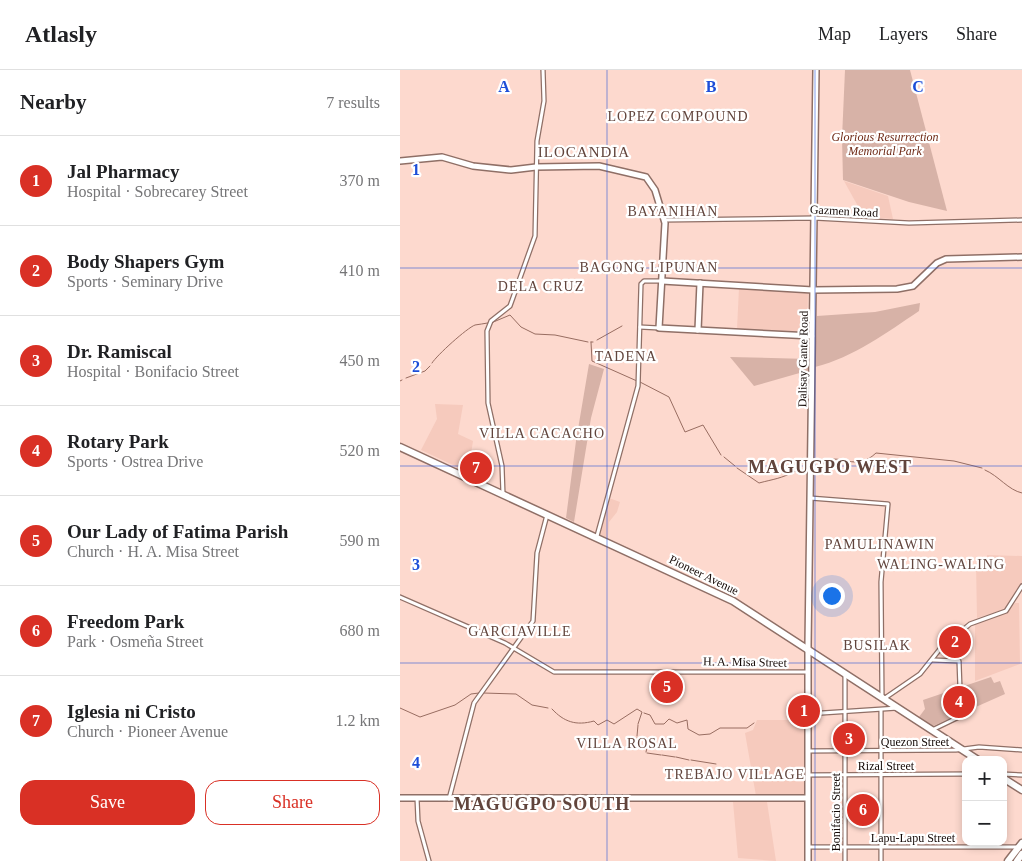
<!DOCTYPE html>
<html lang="en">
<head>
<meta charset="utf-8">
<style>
  :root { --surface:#fff; --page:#f6f6f6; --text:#202124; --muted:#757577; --line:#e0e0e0; --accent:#d93025 }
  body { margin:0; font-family:"Times New Roman",serif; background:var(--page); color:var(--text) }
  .controls { position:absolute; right:15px; bottom:15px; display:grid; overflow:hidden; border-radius:10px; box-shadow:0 2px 8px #0003 }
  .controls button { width:45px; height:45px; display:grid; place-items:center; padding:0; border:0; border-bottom:1px solid var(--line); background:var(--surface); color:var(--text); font:25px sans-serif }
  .you { position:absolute; left:431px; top:525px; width:18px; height:18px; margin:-12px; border:4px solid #fff; border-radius:50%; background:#1a73e8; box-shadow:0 0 0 8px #1a73e833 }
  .badge { display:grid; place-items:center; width:32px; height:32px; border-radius:50%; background:var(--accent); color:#fff; font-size:16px; font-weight:700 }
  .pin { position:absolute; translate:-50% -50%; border:2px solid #fff; box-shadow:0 1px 5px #0006 }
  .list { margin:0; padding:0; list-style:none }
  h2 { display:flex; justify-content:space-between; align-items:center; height:65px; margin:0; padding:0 20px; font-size:21px }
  h2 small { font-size:16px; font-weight:400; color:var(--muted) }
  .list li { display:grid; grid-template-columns:32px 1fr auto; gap:15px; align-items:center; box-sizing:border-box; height:90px; padding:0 20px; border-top:1px solid var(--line) }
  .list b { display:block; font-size:19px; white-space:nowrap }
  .list p { margin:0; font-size:16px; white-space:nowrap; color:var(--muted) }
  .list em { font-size:16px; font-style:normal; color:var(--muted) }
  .actions { display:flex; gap:10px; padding:15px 20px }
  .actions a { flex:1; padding:11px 0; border:1px solid var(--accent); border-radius:15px; text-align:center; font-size:18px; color:var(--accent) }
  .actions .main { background:var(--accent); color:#fff }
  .map { position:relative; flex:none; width:622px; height:791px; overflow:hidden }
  header { display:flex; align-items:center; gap:30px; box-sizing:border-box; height:70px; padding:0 25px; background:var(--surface); border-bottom:1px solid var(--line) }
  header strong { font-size:24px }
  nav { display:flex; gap:28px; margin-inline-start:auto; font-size:18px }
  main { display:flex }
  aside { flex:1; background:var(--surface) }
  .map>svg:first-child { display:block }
</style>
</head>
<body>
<header>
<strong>Atlasly</strong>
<nav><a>Map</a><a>Layers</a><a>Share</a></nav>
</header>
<main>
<aside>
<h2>Nearby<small>7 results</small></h2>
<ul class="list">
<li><span class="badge">1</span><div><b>Jal Pharmacy</b><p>Hospital · Sobrecarey Street</p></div><em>370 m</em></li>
<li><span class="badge">2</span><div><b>Body Shapers Gym</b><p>Sports · Seminary Drive</p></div><em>410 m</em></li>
<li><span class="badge">3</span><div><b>Dr. Ramiscal</b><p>Hospital · Bonifacio Street</p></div><em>450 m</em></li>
<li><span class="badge">4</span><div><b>Rotary Park</b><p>Sports · Ostrea Drive</p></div><em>520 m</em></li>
<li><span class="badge">5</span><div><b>Our Lady of Fatima Parish</b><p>Church · H. A. Misa Street</p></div><em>590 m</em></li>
<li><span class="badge">6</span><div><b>Freedom Park</b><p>Park · Osmeña Street</p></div><em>680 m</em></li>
<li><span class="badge">7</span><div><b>Iglesia ni Cristo</b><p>Church · Pioneer Avenue</p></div><em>1.2 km</em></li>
</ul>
<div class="actions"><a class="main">Save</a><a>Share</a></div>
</aside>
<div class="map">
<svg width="622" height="791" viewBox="0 0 622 791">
  <rect width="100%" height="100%" fill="#fdd9ce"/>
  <!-- built -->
  <g fill="#f6cabd">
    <path d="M444,111L488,126L493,149L464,147Z"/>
    <path d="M339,218L408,222L407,263L337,259Z"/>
    <path d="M35,334L63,335L58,364L73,371L68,402L21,380L37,349Z"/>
    <path d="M209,428L220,432L217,442L209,452L208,468L199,464Z"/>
    <path d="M587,485L622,486V513L606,539L577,548L576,493L587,492Z"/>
    <path d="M615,533H619L620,594L575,611V553L605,543Z"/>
    <path d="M357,650H398L405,653V725L356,726L345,663L353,660Z"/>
    <path d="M333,732H367L376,791L338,788Z"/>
  </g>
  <!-- green -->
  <g fill="#d7b2a7">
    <path d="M445,0H510L547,141L509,132L443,110L442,68Z"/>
    <path d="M520,233L519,241C486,263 454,287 415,297L417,246L475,242Z"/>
    <path d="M330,287L409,289L410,300L354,316Z"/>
    <path d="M189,294L204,299L191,348L174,452L166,448L176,371Z"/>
    <path d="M591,607L594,613L600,611L605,624L533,656L519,647L525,639L523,630Z"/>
    <rect x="447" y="731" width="32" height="19"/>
  </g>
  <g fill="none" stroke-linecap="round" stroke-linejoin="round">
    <!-- stream -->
    <g stroke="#986d61" stroke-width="1">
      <path d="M91,253L110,245L121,257L135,264L155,265L188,272"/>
      <path d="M197,270L222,256"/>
      <path d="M191,272L192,291L237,311"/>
      <path d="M191,272H193"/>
      <path d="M32,293C37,285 67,258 75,255C79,254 84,254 88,253"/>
      <path d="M6,308L25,301L30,296"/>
      <path d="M0,311L2,310"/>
      <path d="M240,312L269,327L285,362L303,355L321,385"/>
      <path d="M324,387L335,396"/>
      <path d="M337,398L359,413C374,409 380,409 396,401"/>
      <path d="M585,400C599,406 608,420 622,423"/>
      <path d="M400,402L407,403"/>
      <path d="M413,402C418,400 420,394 425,392C441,382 455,403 476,383L554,391L582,398"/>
      <path d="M83,623L116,624L132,635L148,638"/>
      <path d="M0,638L20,647L55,635L71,624L79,623"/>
      <path d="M152,639C164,652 176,656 194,651L198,655L207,650L214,654L237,639L242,642L238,654"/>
      <path d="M244,643L250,645L255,654H264L269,649L277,653L287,650L288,659L299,665L310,664L320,658H347L354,653"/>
      <path d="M237,666L238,655"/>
      <path d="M237,668L249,669L246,682"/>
      <path d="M247,683L261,685"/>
      <path d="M262,685L275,687"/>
      <path d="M276,687L289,690"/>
      <path d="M291,690L316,694"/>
    </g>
    <!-- minor casing -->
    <g stroke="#8f6f66" stroke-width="5.5">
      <g id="minor">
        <path d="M265,150L414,148L509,153L622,150"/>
        <path d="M240,257L259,258"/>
        <path d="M103,424L102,396L88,333L87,261L91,251L110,236L135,166L137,71L144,31L143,0"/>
        <path d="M410,428L488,434L481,512L482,626"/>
        <path d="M197,466L238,316L241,214L244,211H262"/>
        <path d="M0,527L105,573L154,602H408"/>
        <path d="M485,628L520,604L540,579L570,554L606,541L622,516"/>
        <path d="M481,640V791"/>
        <path d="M407,644L498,638"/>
        <path d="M532,660L561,646L559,591L533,590"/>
        <path d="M408,681L556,680L579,677L622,680"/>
        <path d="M603,704L622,705"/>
        <path d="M408,705L566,704"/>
        <path d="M17,728L18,751L29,791"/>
        <path d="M49,729L74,633L133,551L137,483L147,445"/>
        <path d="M408,777H617"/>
        <path d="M445,791V604"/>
      </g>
    </g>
    <!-- major casing -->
    <g stroke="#8f6f66" stroke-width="8">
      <g id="major">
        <path d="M0,91L42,87L73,96L111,100L136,97L199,96L246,107L255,120L265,153L259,258L412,266"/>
        <path d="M262,211L413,220L497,219L513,216L537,193L546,189L622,187"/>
        <path d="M298,260L300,213"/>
        <path d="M0,728H407"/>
        <path d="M408,791V575L416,0"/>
      </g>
    </g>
    <!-- highway casing -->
    <g stroke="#8f6f66" stroke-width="9">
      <g id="highway">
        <path d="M0,377L333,531L578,690"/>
        <path d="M603,708L622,720"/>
        <path d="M608,791L622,773"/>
        <path d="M617,791L622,784"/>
      </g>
    </g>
    <!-- minor -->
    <use href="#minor" stroke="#fff" stroke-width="3"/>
    <!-- major -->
    <use href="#major" stroke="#fff" stroke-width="5"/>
    <!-- highway -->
    <use href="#highway" stroke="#fff" stroke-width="6"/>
  </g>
  <!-- grid -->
  <path fill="none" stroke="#1d4ed8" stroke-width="1" stroke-opacity="0.55" d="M207,0V791M415,0V791M0,198H622M0,396H622M0,593H622"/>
  <g text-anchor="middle" stroke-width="4.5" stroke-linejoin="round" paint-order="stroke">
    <!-- park labels -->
    <g font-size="12" font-style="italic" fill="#6f2a16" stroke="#fff">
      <text x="485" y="71">Glorious Resurrection<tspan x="485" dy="14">Memorial Park</tspan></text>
    </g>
    <!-- street labels -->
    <g font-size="12" fill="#140906" stroke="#fff">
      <text transform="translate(444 141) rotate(3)" y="4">Gazmen Road</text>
      <text transform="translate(403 289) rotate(-89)" y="4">Dalisay Gante Road</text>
      <text transform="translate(304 505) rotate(26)" y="4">Pioneer Avenue</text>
      <text transform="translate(345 592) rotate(1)" y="4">H. A. Misa Street</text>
      <text x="515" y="676">Quezon Street</text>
      <text x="486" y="700">Rizal Street</text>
      <text transform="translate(436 742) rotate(-90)" y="4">Bonifacio Street</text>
      <text x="513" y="772">Lapu-Lapu Street</text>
    </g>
    <!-- neighbourhood labels -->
    <g font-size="14" letter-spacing="1" fill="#61443c" stroke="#fff">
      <text x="278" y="51">LOPEZ COMPOUND</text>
      <text x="273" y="146">BAYANIHAN</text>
      <text x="249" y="202">BAGONG LIPUNAN</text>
      <text x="141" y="221">DELA CRUZ</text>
      <text x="226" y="291">TADENA</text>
      <text x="142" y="368">VILLA CACACHO</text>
      <text x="480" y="479">PAMULINAWIN</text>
      <text x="541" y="499">WALING-WALING</text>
      <text x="120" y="566">GARCIAVILLE</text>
      <text x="477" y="580">BUSILAK</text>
      <text x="227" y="678">VILLA ROSAL</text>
      <text x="335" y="709">TREBAJO VILLAGE</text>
    </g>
    <!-- quarter labels -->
    <g font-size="15" letter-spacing="1" fill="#61443c" stroke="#fff">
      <text x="184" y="87">ILOCANDIA</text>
    </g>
    <!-- district labels -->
    <g font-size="18" font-weight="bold" letter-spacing="1" fill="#61443c" stroke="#fff">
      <text x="430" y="403">MAGUGPO WEST</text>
      <text x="142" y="740">MAGUGPO SOUTH</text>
    </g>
  </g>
  <g font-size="16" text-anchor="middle" font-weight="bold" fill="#1d4ed8" stroke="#fff" stroke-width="4.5" stroke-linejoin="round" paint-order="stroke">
    <text x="104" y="22">A</text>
    <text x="311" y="22">B</text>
    <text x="518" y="22">C</text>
    <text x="16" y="105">1</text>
    <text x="16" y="302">2</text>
    <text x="16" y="500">3</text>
    <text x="16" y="698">4</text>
  </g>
</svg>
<div class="controls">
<button>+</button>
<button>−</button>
</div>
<div class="you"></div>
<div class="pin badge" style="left:404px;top:641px">1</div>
<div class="pin badge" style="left:555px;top:572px">2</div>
<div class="pin badge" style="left:449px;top:669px">3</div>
<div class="pin badge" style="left:559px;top:632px">4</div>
<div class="pin badge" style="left:267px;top:617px">5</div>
<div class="pin badge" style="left:463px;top:740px">6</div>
<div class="pin badge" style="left:76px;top:398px">7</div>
</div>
</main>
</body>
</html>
